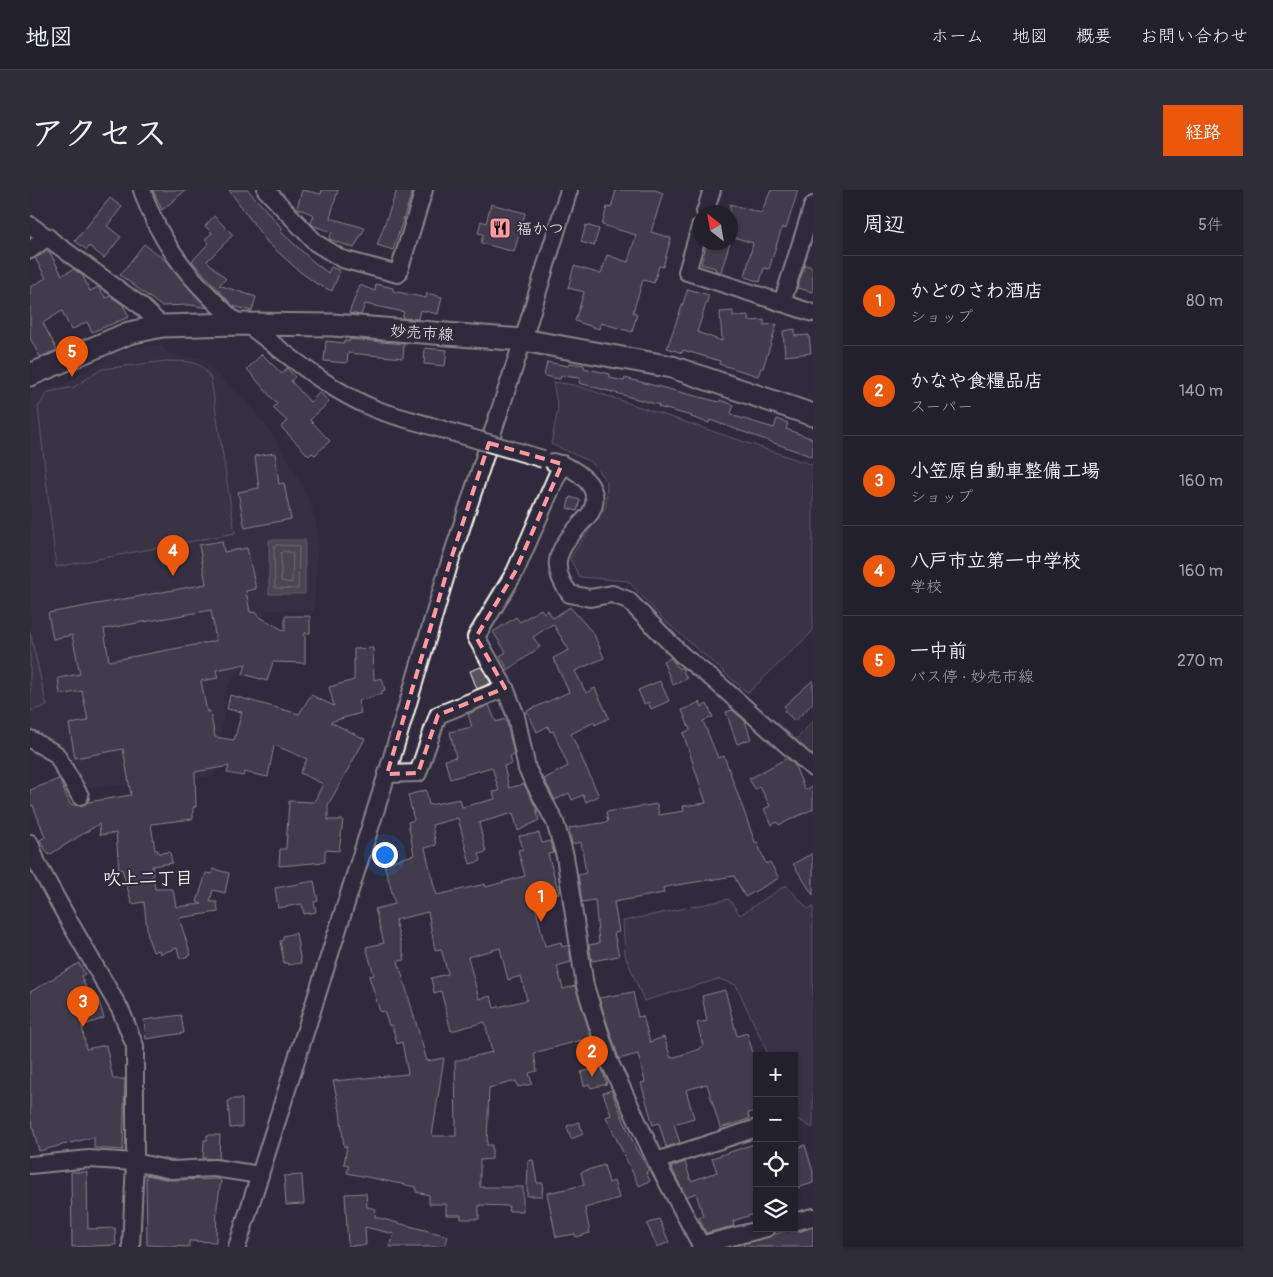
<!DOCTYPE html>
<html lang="ja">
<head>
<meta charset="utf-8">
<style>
  :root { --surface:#23202e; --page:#2f2d3a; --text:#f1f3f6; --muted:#a3a3aa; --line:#403e4a; --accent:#ea580c }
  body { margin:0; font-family:Pangolin,"Klee One",sans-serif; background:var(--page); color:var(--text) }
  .controls { position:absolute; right:15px; bottom:15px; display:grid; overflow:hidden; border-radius:0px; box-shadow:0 1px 4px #0004 }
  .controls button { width:45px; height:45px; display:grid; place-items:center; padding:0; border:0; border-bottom:1px solid var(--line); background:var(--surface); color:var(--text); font:25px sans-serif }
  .compass { position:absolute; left:663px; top:15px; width:45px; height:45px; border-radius:50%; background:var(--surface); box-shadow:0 1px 4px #0004; rotate:329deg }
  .you { position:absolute; left:354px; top:664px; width:18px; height:18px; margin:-12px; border:4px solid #fff; border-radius:50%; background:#1a73e8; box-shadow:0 0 0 8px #1a73e833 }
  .badge { display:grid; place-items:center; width:32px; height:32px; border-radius:50%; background:var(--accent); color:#fff; font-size:16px; font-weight:700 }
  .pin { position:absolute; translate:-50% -41px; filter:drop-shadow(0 1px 2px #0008) }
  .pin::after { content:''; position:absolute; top:26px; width:18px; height:15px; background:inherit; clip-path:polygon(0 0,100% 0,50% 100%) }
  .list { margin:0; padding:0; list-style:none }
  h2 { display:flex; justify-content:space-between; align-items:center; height:65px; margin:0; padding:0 20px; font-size:21px }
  h2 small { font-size:16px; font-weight:400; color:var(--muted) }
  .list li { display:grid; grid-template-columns:32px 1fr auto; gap:15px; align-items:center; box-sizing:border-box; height:90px; padding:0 20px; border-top:1px solid var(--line) }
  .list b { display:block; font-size:19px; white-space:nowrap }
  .list p { margin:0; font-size:16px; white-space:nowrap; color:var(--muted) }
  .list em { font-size:16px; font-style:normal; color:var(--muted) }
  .icon { flex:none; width:28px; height:28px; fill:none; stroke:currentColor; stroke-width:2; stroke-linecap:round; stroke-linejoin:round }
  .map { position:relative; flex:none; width:783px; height:1057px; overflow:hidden; border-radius:0px }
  header { display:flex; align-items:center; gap:30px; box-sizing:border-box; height:70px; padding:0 25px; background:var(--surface); border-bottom:1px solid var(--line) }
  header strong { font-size:24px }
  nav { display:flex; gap:28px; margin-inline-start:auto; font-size:18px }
  .intro { display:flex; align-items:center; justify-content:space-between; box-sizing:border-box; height:120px; padding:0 30px }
  h1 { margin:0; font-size:35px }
  .button { padding:12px 22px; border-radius:0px; background:var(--accent); color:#fff; font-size:18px; font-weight:700 }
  main { display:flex; gap:30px; padding:0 30px }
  aside { flex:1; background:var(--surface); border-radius:0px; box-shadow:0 1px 4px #0004 }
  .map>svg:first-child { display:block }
</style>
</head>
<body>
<header>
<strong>地図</strong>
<nav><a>ホーム</a><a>地図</a><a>概要</a><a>お問い合わせ</a></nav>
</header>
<div class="intro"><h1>アクセス</h1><a class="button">経路</a></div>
<main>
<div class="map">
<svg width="783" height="1057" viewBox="0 0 783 1057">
  <rect width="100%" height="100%" fill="#2f2a3d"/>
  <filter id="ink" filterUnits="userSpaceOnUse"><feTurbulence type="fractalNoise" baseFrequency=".02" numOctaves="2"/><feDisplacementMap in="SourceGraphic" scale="10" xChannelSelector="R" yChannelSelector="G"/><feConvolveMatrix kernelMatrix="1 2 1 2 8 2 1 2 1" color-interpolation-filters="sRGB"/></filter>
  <g filter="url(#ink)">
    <!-- built -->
    <path fill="#3b3647" d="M132,155L138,163L149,166L174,168L188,185L216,210L243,245L264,279L280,311L286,331L288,352L284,422L238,420L220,450L210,481L198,495L185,586L63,598L54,594L31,561L0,545V202L10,197L32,195L72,172L82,163L108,156Z"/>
    <!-- green -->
    <g fill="#454050" stroke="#9c989c">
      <path d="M136,171C157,172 170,168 181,189L205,343L26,377L8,217L18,202L44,197L72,179Z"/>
      <path d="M523,192L545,195L783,275V441L718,503L634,430L598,391L549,387L540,368L576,316L577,292L561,272L521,254L528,219Z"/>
      <path d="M0,442L17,516L0,521Z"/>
      <path d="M783,531V571L763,553Z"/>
      <path d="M756,695L778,719L783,716V938L767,929L764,922V866H739L706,795L689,789L614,811L595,765L593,731L699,709L710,725Z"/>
    </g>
    <!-- water -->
    <rect fill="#6a6670" stroke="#a19ea0" x="239" y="350" width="36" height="54"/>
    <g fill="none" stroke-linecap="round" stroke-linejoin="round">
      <!-- shore -->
      <g stroke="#bdb9b8" stroke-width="1">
        <path d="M247,355L269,356L268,399L245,398L244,357Z"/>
        <path d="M253,361L263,363L262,393L251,391V363Z"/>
      </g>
    </g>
    <!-- building -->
    <g fill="#56525f" stroke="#f4f1e8" fill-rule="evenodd">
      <path d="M123,0H156L132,20Z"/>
      <path d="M199,0H218L253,39L250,41L284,72L298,83L301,77L310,81L302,101L287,94L269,81L237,52Z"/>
      <path d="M272,0L291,4L292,0H308L300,28L335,38L324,58L299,49L302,42L284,36L281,33L284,25L267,18Z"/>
      <path d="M367,0H383L363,60L347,55Z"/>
      <path d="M586,0H625L633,3L621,42L641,48L633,77L629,76L624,93L613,90L603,122L607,124L602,142L571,133L569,139L545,131L554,102L538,98L544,76L571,84L577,65L598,72L606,45L572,35L577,17L581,18Z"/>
      <path d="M741,0H768L756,39L752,37L739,79L734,78L730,92L715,87L723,53L700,46V14L731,23Z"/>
      <path d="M80,8L92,17L77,36L91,47L74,68L59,56L57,60L45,51Z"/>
      <path d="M461,14L495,23L484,62L451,53L453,44L448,43L451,31L456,33Z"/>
      <path d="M184,26L203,45L177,71L196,89L189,95L226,107L222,121L203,116L162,71L179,53L175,49L182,43L175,36Z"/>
      <path d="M556,35L569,39L564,56L551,52Z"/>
      <path d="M677,52H700L691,82L686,81L685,78L671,74Z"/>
      <path d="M114,54L138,72L178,118L160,115L131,116L90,85Z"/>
      <path d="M19,61L32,85L44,79L53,86L60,101L68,97L76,108L80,106L93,115L99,127L62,142L57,132L41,140L32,121L13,133L27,160L10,167L0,148V97L16,88L5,68Z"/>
      <path d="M775,75L783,77V102L767,98Z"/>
      <path d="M346,94L363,98V101L396,108L397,103L412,107L408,124L390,120L388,129L372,128L374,122L335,114L331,125L319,123L330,95L345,101Z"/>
      <path d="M658,99L679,105L667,142L692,151L690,122L703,121V126L718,125L719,131L734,130V135L747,134L733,178H731L728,186L689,174L690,171L653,160L652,163L637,158Z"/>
      <path d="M765,139V146L779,145L781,163L755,166L753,141Z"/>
      <path d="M320,149L374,154L373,168L318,163L317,173L294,171L296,151L314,153V151H320Z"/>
      <path d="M395,158L417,160L415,176L394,174Z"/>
      <path d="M232,164L252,184L257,178L265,187L261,191L280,212L290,202L299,212L280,230L300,251L285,265L282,263L279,266L251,237L257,231L243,218L247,214L217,179Z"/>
      <path d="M517,172L538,176L539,173L554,175V178L580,184V188L594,191L595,188L689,212L690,210L704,215L701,223L704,226L744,238L747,229L758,233L756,239L783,249V267L697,236L680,230L679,233L661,227L662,226L628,217L629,215L549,193L550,188L531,186L530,189L514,186Z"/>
      <path d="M245,263L249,294L254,293L261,329L215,338L208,302L229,298L225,266Z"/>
      <path d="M540,307L550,310L547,321L537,318Z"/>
      <path d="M192,351L194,362L217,358L226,399L216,401L220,422L228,423V426L255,441V426H280V443H275V473L243,472L237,491L213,484L216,474L186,480L188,488L171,491L177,522L180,521L185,547L204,550L212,522L197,519L200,505L269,524L281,505L304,516L299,497L324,490V459L343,458L344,490L352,488L355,500L352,501V504L328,511L331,523L300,532L335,549L298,615V630H313L309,661L295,660V672L249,676L250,659H256L259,611L284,612L293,594L270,583L277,569L244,555L238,587L214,582L213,586L197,583L199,576L165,582L166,617H163V629L121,634L125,660H128V663L140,662L142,673L122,676L125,699H143L146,717L172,714L167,712L176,683L182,684L183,679L199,683L195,703L183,700L180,712H187L188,722L149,728L161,765L150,769L147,758L130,764L129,760L123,762L118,748L114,712L102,714L92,679L89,680L86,643L70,645L69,634L19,665L10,650L15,647L3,615L0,616V600L29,589L40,614L49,616L58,612L101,605L93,559L45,568L39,534L58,531L52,501L30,505L28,488L50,484L42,445L23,449L18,423L176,394L169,355ZM181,420L186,451L79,471L74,439Z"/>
      <path d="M540,417L564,444L574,468L545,481L556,503L565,498L579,528L565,535L564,532L541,544L569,606L556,612L553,605L542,610L539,603L525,610L514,589L538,576L523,541L520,542L518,536L507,542L497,521L539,502L523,468L539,460L523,434L503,447L510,457L478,480L470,466L476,462L463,442L486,427L490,432L511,419L514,423L518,420L523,428Z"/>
      <path d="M641,468L648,478H652L657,489L643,495L633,471Z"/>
      <path d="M451,477L461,493L447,499L440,481Z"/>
      <path d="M783,490V513L765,531L754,521L756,518L754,516Z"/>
      <path d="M630,491L639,511L621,519L618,512L614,514L608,500Z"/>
      <path d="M670,512L672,517L677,514L683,527L673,531L688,568L694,566L725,652H727L736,674L740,672L749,688L715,707L704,686L641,696L633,698L634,703L584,712L589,742L584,743L589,766L562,771L559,755L569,753L565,710L552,712L548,685L556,683L551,652L542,654L539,638L578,632L576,622L627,614L629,625L654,621L653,616L676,613L653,543L660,540L652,520Z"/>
      <path d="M459,515L466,532L476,529L484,564L480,566L482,574L474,576L479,598L494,594L506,618L509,630L488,641L483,623L449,633L456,662L449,664L451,671L440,674L428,628L402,635L406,655L395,658L404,696L407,705L455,694L456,697L495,686L488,660L493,659L489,646L509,643L512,653L520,651L524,663L518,664L529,703L504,711L515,756L531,752L532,757L539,755L541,772L527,776L533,799L545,796L577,894L561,898L559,894L554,896L551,882L560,880L552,850L504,863L507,881L499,883L502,894L488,897L486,891L459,898L457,955H462V969L450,970V997H493V1021H478L479,1016L449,1015V1029H431V1025H416V1014H399V1005L386,1002V997L317,983L319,975L314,974L317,956L314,957L310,921L303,891L378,884L372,852L367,854L362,835L359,836L354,821L350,822L339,786L344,785L336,757L354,753L345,719L365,714L354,673L384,665L378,632L384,630L378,605L396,600L399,615L430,609L432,617L465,609L463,602L469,601L462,577L420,589L415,570L426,567L420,542L442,537L438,524ZM398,722L405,760L411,759L418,784L401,788L404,803L411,801L421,841L455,832L462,862L425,871L426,946H402L414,868L397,871L368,771L375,770L365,730ZM470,758L478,790L491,786L497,810L464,818L461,806L449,809L438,767Z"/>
      <path d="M702,520L715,531L721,549L707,554L696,522Z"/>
      <path d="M757,568L764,574L775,600L783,596V619L749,635L747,632L742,635L734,619L740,616L730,597L725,599L719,589Z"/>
      <path d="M783,663V705L763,674Z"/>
      <path d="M284,691L288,711L284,712L286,722L274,724L272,714L248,718L245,698Z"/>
      <path d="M266,743L271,773L258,775V773H254L250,751L253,750V746Z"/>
      <path d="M49,773L55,784L51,786L61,810L68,808L74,828L52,836L56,859L76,855L83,889H95L93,960L64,958V947L9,961L0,927V802Z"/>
      <path d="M695,800L707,846L717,843L727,876V921L718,923L719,929L690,938L677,894L656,900L664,928L644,934L650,953L636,957L629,933L623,935L611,893L615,892L608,864L589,869L569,808L603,802L608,827L613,826L620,852L634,847L641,868L670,859V857L673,856L667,833L677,831L672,806Z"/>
      <path d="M151,825L154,843L116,849L114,830Z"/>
      <path d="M581,900L606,959L619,980L616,982L620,991L609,996L576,927L581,925L573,903Z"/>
      <path d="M201,909H212V937L200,938L198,911Z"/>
      <path d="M549,932L553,944L541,949L537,936Z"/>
      <path d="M177,945H190L189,969L173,968L174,950H177Z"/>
      <path d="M727,953V1023L703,1031L704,1036L676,1043L669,1028L673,1026L666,1003L656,1007L641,977L655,972L661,991L687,982L682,968Z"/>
      <path d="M775,955L783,982V993L764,999V959Z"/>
      <path d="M503,970L507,993H513L512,1006H497L498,971Z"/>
      <path d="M574,975L579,993L584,991L589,1008L555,1018L560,1043L546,1047L545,1044L526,1047L517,1003L554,995L551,982Z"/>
      <path d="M41,982H57L58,1039L85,1038L86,1055L42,1057Z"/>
      <path d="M116,985L141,990L188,989L191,991L187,1016L186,1052L159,1051V1057L117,1055Z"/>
      <path d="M272,985L274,1014L256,1015L254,986Z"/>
      <path d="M336,1003L337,1017L346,1019L345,1027L418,1046L415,1057H360L364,1044L335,1037L336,1055L318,1056L315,1004Z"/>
      <path d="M629,1029L639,1052L627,1057L617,1034Z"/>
      <path d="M783,1037V1057H714L713,1054L759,1040L769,1042Z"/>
    </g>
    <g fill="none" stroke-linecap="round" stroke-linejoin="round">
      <!-- minor casing -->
      <g stroke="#f4f1e8" stroke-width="20">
        <g id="minor">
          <path d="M112,0C131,58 164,93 208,134"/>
          <path d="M236,0L286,53L312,69L368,84L394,0"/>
          <path d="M675,22L682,0"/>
          <path d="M0,35L110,115L132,136"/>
          <path d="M670,37L657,82L783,123"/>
          <path d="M0,60L18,47"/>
          <path d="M752,113L783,15"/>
          <path d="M218,135C258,165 298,200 345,219C366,227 389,232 411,239"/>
          <path d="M523,272C544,277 575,296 561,322C558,327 552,332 548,337C527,360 519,377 540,404L560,408L582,404L598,410L652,465L685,491L783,578"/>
          <path d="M532,274L485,382L446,447L475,498L486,526L497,579L525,632L535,666L555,796L579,871L626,971L672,1057"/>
          <path d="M0,549L26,564L50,606"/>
          <path d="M357,584L388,583L408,525L475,498"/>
          <path d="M0,653L7,673L40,733L91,821L105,856V972L101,1057"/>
          <path d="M626,971L727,938"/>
          <path d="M0,975L59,969L105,972L141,980L184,978L230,985"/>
          <path d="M764,1032L783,1027"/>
          <path d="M670,1055L737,1038"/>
          <path d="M207,1057L357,584L419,375L493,150L539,0"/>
        </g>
      </g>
      <!-- major casing -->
      <g stroke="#f4f1e8" stroke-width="25">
        <path id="major" d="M0,185L99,143L132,136L208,134L303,135L493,150L642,177L783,225"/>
      </g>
      <!-- minor -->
      <use href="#minor" stroke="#2f2a3d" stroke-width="16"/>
      <!-- major -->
      <use href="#major" stroke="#2f2a3d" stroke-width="21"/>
      <!-- minor-bridge casing -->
      <g stroke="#f4f1e8" stroke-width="20" stroke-linecap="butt">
        <path id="minor-bridge" d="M411,239L513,269"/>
      </g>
      <!-- minor-bridge -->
      <use href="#minor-bridge" stroke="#2f2a3d" stroke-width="16"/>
    </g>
  </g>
  <!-- marked area -->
  <path d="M0 0H783V1057H0ZM459,253L532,274L485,382L446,447L475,498L408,525L388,583L357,584L419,375Z" fill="#2f2a3d" fill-opacity=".55" fill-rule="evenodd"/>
  <path fill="none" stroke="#ff9aa2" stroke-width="4" stroke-dasharray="10 6" stroke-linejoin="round" d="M459,253L532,274L485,382L446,447L475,498L408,525L388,583L357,584L419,375Z"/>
  <!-- icons -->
  <defs>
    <g id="restaurant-square" transform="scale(1.125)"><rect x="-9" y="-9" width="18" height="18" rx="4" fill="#ff9aa2" stroke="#2f2a3d"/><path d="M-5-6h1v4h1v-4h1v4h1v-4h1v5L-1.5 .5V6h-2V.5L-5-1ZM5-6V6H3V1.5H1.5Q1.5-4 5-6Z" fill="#111"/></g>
  </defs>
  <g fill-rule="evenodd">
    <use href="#restaurant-square" x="470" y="38"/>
  </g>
  <g text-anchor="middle" stroke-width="4" stroke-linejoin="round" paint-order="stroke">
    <!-- poi labels -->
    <g font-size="16" fill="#f4f1e8" stroke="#2f2a3d" text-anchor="start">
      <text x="486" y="44">福かつ</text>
    </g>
    <!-- street labels -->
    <g font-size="16" fill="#f4f1e8" stroke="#2f2a3d">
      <text transform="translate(392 142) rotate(4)" y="6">妙売市線</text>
    </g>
    <!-- neighbourhood labels -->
    <g font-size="18" font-weight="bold" fill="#f4f1e8" stroke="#2f2a3d">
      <text x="118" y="694">吹上二丁目</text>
    </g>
  </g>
</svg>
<div class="controls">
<button>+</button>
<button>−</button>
<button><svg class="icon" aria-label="locate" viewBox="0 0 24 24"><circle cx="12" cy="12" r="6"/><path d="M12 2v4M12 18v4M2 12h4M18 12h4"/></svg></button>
<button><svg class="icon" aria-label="layers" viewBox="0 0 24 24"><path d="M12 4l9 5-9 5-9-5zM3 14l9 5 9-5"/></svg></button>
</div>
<svg class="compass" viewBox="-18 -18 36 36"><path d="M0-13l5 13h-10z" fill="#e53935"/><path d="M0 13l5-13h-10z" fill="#a3a3aa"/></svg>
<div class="you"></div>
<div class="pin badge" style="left:511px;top:732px">1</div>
<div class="pin badge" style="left:562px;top:887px">2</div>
<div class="pin badge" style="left:53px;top:837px">3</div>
<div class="pin badge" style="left:143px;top:386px">4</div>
<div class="pin badge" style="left:42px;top:187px">5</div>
</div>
<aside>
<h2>周辺<small>5件</small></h2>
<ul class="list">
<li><span class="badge">1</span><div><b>かどのさわ酒店</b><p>ショップ</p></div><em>80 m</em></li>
<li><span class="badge">2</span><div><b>かなや食糧品店</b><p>スーパー</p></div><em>140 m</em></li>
<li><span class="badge">3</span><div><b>小笠原自動車整備工場</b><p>ショップ</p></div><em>160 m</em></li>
<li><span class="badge">4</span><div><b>八戸市立第一中学校</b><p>学校</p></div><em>160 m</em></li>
<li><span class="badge">5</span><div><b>一中前</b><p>バス停 · 妙売市線</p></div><em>270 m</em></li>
</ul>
</aside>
</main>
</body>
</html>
